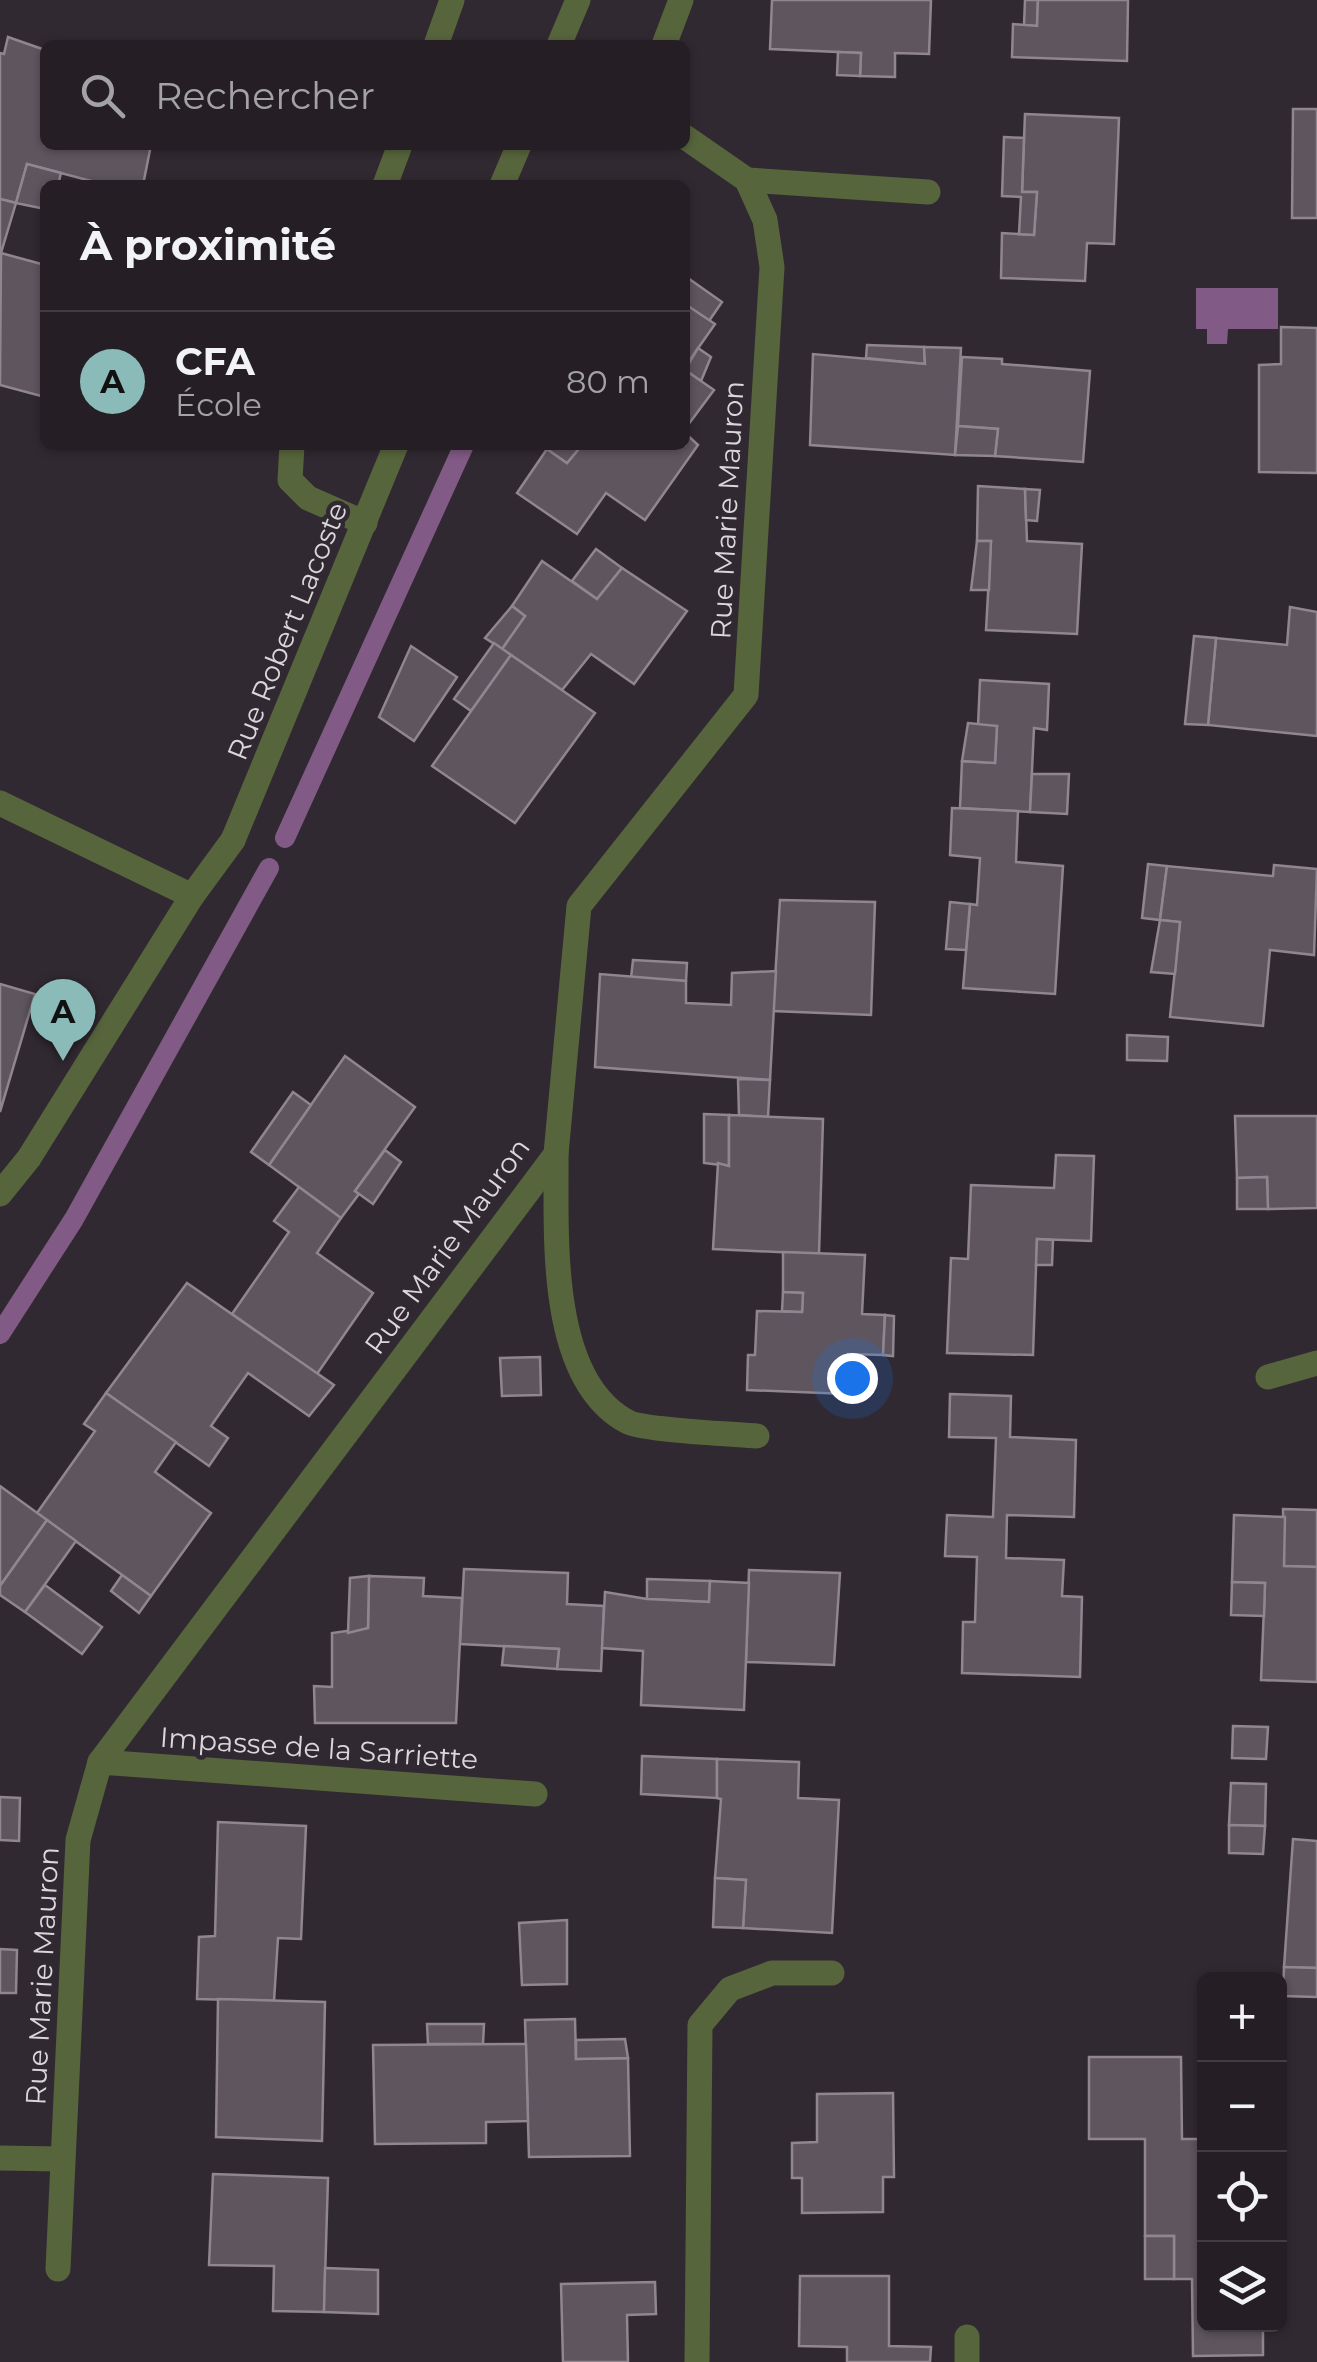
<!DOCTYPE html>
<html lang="fr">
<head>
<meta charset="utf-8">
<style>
  :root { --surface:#251f25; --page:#2d272d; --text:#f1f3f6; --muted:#a3a2a7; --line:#423d42; --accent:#8bbbb9 }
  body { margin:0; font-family:Montserrat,sans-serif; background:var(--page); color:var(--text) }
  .controls { position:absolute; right:30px; bottom:30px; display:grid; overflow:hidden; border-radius:15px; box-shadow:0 2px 8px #0004 }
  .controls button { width:90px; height:90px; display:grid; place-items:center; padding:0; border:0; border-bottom:2px solid var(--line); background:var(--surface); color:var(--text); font:50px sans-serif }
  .you { position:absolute; left:852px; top:1378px; width:35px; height:35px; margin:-25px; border:8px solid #fff; border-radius:50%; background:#1a73e8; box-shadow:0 0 0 15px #1a73e833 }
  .badge { display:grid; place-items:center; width:65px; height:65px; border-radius:50%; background:var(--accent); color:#111; font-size:32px; font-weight:700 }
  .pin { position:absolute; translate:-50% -82px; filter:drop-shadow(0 2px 5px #0008) }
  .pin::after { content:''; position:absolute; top:52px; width:35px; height:30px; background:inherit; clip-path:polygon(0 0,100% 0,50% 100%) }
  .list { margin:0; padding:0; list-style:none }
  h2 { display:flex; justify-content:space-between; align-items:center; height:130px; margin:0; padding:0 40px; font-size:42px }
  h2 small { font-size:32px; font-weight:400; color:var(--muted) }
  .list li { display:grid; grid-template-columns:65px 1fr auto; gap:30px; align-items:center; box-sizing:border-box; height:140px; padding:0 40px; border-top:2px solid var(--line) }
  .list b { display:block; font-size:38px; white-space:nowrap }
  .list p { margin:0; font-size:32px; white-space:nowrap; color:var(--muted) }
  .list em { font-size:32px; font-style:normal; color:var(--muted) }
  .icon { flex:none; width:55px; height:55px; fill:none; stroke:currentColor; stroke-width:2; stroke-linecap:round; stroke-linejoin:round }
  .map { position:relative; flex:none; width:1317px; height:2362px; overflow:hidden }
  .search { position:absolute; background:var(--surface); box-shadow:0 2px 8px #0004; left:40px; top:40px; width:650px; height:110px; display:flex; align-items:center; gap:25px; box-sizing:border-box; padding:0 35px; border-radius:15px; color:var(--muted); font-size:38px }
  .panel { position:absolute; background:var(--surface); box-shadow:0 2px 8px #0004; left:40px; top:180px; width:650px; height:270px; border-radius:15px }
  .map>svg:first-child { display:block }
</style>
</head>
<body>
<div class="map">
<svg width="1317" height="2362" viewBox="0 0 1317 2362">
  <rect width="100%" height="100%" fill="#312931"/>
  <!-- water -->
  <path fill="#815a85" d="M1196,288H1278V329H1228L1227,344H1207V329H1196Z"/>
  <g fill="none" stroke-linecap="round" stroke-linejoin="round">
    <!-- stream -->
    <g stroke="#815a85" stroke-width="20">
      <path d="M285,838L464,445"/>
      <path d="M0,1334L74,1219L269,868"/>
    </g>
  </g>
  <!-- building -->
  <g fill="#5e555e" stroke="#8f8690" stroke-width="2.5">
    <path d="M772,0H931L929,54L895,53V77L860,76L861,53L770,49Z"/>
    <path d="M1025,0H1038L1037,26L1024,25Z"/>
    <path d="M1038,0H1128L1127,61L1012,57L1013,24L1037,26Z"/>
    <path d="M8,37L45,50V145H151L143,185H106L27,164L16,203L0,199V53L4,54Z"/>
    <path d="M838,52L861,53L860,76L837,75Z"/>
    <path d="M1293,109H1317V218H1292Z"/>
    <path d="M1025,114L1119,118L1114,244L1087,243L1085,281L1001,278L1002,233L1034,235L1037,192H1022Z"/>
    <path d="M1004,137L1024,138L1022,192H1037L1034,235L1019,234L1021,197L1002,196Z"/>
    <path d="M27,164L61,173L58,185H45V209L16,203Z"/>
    <path d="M0,199L16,203L1,253L0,252Z"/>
    <path d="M1,253L45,265V380L41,396L0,385Z"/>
    <path d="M685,276L722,302L709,321L685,304Z"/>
    <path d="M685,304L715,324L685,367Z"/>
    <path d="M1281,327L1317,328V473L1259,472V365L1281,364Z"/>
    <path d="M867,345L924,347L925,364L866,358Z"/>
    <path d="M924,347L961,348L955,455L810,445L813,354L925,364Z"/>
    <path d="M698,348L711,357L701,381L685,370Z"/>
    <path d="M962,357L1002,359V364L1090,371L1083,462L995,456L998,429L958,426Z"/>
    <path d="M685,370L714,390L685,429Z"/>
    <path d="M958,426L998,429L995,456L955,455Z"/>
    <path d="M685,433L698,445L645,520L606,493L577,534L517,493L547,449L567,463L582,445H685Z"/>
    <path d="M551,445H582L567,463L547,449Z"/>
    <path d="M978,486L1025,489L1027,541L1082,544L1077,634L986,630L991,541H977Z"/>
    <path d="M1025,489L1040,490L1037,521L1026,520Z"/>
    <path d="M977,541H991L989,590H971Z"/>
    <path d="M596,549L622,568L597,599L572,581Z"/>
    <path d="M542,561L597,599L622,568L687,611L634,684L591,654L562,690L502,649L525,616L512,606Z"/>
    <path d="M512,606L525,616L502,649L485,638Z"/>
    <path d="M1290,607L1317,612V736L1208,725L1216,638L1287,645Z"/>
    <path d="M1194,636L1216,638L1208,725L1185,724Z"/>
    <path d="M494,643L511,655L471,711L454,699Z"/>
    <path d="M411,646L457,677L414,741L379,717Z"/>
    <path d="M511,655L595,713L515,823L432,766Z"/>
    <path d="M980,680L1049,684L1047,730L1034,728L1030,812L960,808L962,761L995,763L997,726H978Z"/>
    <path d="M968,723L997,726L995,763L962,761Z"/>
    <path d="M1032,774H1069L1067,814L1030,812Z"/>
    <path d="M952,808L1018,811L1016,862L1063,866L1055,994L963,988L970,904L977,905L980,858L950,855Z"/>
    <path d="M1148,864L1167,866L1160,920L1142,918Z"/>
    <path d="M1274,865L1317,869L1314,955L1270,950L1263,1026L1170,1017L1180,922L1160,920L1167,866L1273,876Z"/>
    <path d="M780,900L875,902L871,1015L773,1011Z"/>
    <path d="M950,902L970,904L966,950L946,949Z"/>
    <path d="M1160,920L1180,922L1175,974L1151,972Z"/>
    <path d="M633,960L687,963L686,981L631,978Z"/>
    <path d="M776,971L770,1080L595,1067L600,974L686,981V1003L731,1005L732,973Z"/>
    <path d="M0,984L35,994L0,1112Z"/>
    <path d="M1127,1035L1168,1037L1167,1061L1127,1060Z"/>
    <path d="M345,1056L415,1107L355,1191L359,1194L341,1218L269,1165Z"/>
    <path d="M738,1079L770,1080L768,1117L739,1115Z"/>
    <path d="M293,1092L311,1105L269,1165L251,1152Z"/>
    <path d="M704,1114L729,1115V1166L704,1163Z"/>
    <path d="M729,1115L823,1119L819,1254L713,1249L718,1163L729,1166Z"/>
    <path d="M1235,1116H1317V1208L1268,1209L1267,1177L1237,1178Z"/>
    <path d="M385,1150L401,1162L373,1204L355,1191Z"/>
    <path d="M1056,1155L1094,1156L1091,1241L1037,1239L1033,1355L947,1353L951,1258L968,1259L971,1185L1054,1188Z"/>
    <path d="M1267,1177L1268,1209H1237V1178Z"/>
    <path d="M299,1187L341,1218L317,1253L373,1293L317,1374L232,1314L289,1232L274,1221Z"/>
    <path d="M1037,1239L1053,1240L1052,1265H1036Z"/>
    <path d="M783,1252L865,1255L862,1314L885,1315L883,1355L848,1354L846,1394L747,1390L748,1355H755L757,1311L802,1312L803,1293L783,1292Z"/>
    <path d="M187,1283L334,1385L309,1416L248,1373L211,1426L228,1438L209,1466L106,1393Z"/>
    <path d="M783,1292L803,1293L802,1312L782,1311Z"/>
    <path d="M885,1315L894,1316L893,1356L883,1355Z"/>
    <path d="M540,1357L541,1395L502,1396L500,1358Z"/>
    <path d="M106,1393L176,1442L155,1472L211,1513L151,1596L37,1513L95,1431L84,1424Z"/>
    <path d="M950,1394L1011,1396L1010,1437L1076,1440L1074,1517L1007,1515L1006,1558L1064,1560L1062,1596L1082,1597L1080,1677L962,1673L963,1622H975L977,1557L945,1556L947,1515L993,1517L996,1438L949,1437Z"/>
    <path d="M0,1486L47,1520L0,1586Z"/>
    <path d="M1283,1509L1317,1510V1567L1284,1566Z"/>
    <path d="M1234,1515L1285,1517L1284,1566L1317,1567V1682L1261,1680L1265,1583L1232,1582Z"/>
    <path d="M47,1520L76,1541L25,1612L0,1595V1586Z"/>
    <path d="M464,1569L568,1573L567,1604L604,1606L601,1671L557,1669L559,1649L460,1644Z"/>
    <path d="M749,1570L840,1573L834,1665L746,1662Z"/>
    <path d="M122,1575L151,1596L139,1613L111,1591Z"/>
    <path d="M369,1576L424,1578L423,1596L462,1598L456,1723H315L314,1686L332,1687V1633L368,1628Z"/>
    <path d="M369,1576L368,1628L348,1633L350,1578Z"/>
    <path d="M647,1579L710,1581L709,1602L647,1599Z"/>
    <path d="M710,1581L749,1583L744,1710L641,1705L643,1651L602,1648L605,1592L647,1599L709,1602Z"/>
    <path d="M1232,1582L1265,1583L1264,1616L1231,1615Z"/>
    <path d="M45,1585L102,1627L82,1654L25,1612Z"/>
    <path d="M504,1646L559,1649L557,1669L502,1665Z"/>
    <path d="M1233,1726L1268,1727L1266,1759L1232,1758Z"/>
    <path d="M642,1756L717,1759V1798L641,1794Z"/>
    <path d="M717,1759L799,1762L798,1798L839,1800L832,1933L743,1928L746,1880L715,1878L721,1799L717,1798Z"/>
    <path d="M1231,1783L1266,1784L1265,1826L1229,1825Z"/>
    <path d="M0,1797L20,1798L19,1841L0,1840Z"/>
    <path d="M218,1822L306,1826L301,1939L278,1938L274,2001L197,1999L199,1937L215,1936Z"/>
    <path d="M1229,1825L1265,1826L1263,1854L1229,1853Z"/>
    <path d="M1293,1839L1317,1841V1968L1284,1967Z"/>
    <path d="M715,1878L746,1880L743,1928L713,1927Z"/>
    <path d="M567,1920V1984L522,1985L519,1923Z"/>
    <path d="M0,1949L17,1950L16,1993H0Z"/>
    <path d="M1284,1967L1317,1968V1997L1283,1996Z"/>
    <path d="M218,1999L325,2002L322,2141L216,2137Z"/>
    <path d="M575,2019L576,2059L628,2058L630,2156L529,2157L525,2020Z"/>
    <path d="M427,2024H484L483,2044H428Z"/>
    <path d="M625,2039L628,2058L576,2059V2040Z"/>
    <path d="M526,2044L528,2121L486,2122V2143L375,2144L373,2045Z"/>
    <path d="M1089,2057H1181L1182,2139H1204V2324H1263V2355L1193,2356L1192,2279H1174V2236H1145V2139H1089Z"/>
    <path d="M893,2093L894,2177H883V2212L802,2213V2178H792V2143L817,2142V2094Z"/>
    <path d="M213,2174L328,2178L324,2312L273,2311L274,2266L209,2265Z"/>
    <rect x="1145" y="2236" width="29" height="43"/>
    <path d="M325,2268L378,2270V2314L324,2312Z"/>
    <path d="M800,2276H889V2346L931,2347L930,2362H847V2347L799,2346Z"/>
    <path d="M655,2282L656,2314L627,2315L628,2362H563L561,2284Z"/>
  </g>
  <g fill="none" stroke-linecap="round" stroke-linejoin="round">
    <!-- lane -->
    <g stroke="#57653c" stroke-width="25">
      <path d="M436,45L452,0"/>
      <path d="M385,185L400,145"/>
      <path d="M292,445L290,480L308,498L365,523"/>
      <path d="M0,803L192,896"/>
      <path d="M0,1194L29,1158L192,896L233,840"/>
    </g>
    <!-- street -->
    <g stroke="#57653c" stroke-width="25">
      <path d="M559,45L578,0"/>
      <path d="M664,45L681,0"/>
      <path d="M747,180L928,192"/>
      <path d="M502,185L519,145"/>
      <path d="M233,840L396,445"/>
      <path d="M556,1154C557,1231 546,1379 628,1422C643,1430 733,1434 757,1436"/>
      <path d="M1268,1377L1317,1363"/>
      <path d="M100,1762L535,1794"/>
      <path d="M0,2158L62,2159"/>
      <path d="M58,2269L78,1840L100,1762L556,1154L579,906L746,695L772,267L765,220L747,180L685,137"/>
      <path d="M697,2362L700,2025L730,1989L772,1973H832"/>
      <path d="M967,2362V2337"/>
    </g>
  </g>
  <g text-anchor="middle" stroke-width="9" stroke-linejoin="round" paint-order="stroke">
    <!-- street labels -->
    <g font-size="28" fill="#dbd6dc" stroke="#312931">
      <text transform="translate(727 510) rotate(-87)" y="10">Rue Marie Mauron</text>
      <text transform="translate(287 631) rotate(-68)" y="10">Rue Robert Lacoste</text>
      <text transform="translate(447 1246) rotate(-54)" y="10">Rue Marie Mauron</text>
      <text transform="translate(319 1748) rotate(4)" y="10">Impasse de la Sarriette</text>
      <text transform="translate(42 1976) rotate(-87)" y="10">Rue Marie Mauron</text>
    </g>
  </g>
</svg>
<div class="controls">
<button>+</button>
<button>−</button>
<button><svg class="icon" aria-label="locate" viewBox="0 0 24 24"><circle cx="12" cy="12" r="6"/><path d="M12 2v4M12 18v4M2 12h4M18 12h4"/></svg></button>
<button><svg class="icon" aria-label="layers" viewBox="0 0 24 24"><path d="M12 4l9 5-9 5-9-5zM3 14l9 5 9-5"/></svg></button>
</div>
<div class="you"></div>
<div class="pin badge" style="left:63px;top:1061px">A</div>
<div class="search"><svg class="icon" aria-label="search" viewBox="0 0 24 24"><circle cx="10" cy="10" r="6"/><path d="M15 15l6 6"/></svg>Rechercher</div>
<section class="panel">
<h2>À proximité<small></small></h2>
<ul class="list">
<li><span class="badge">A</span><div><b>CFA</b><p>École</p></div><em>80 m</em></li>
</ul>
</section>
</div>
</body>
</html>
